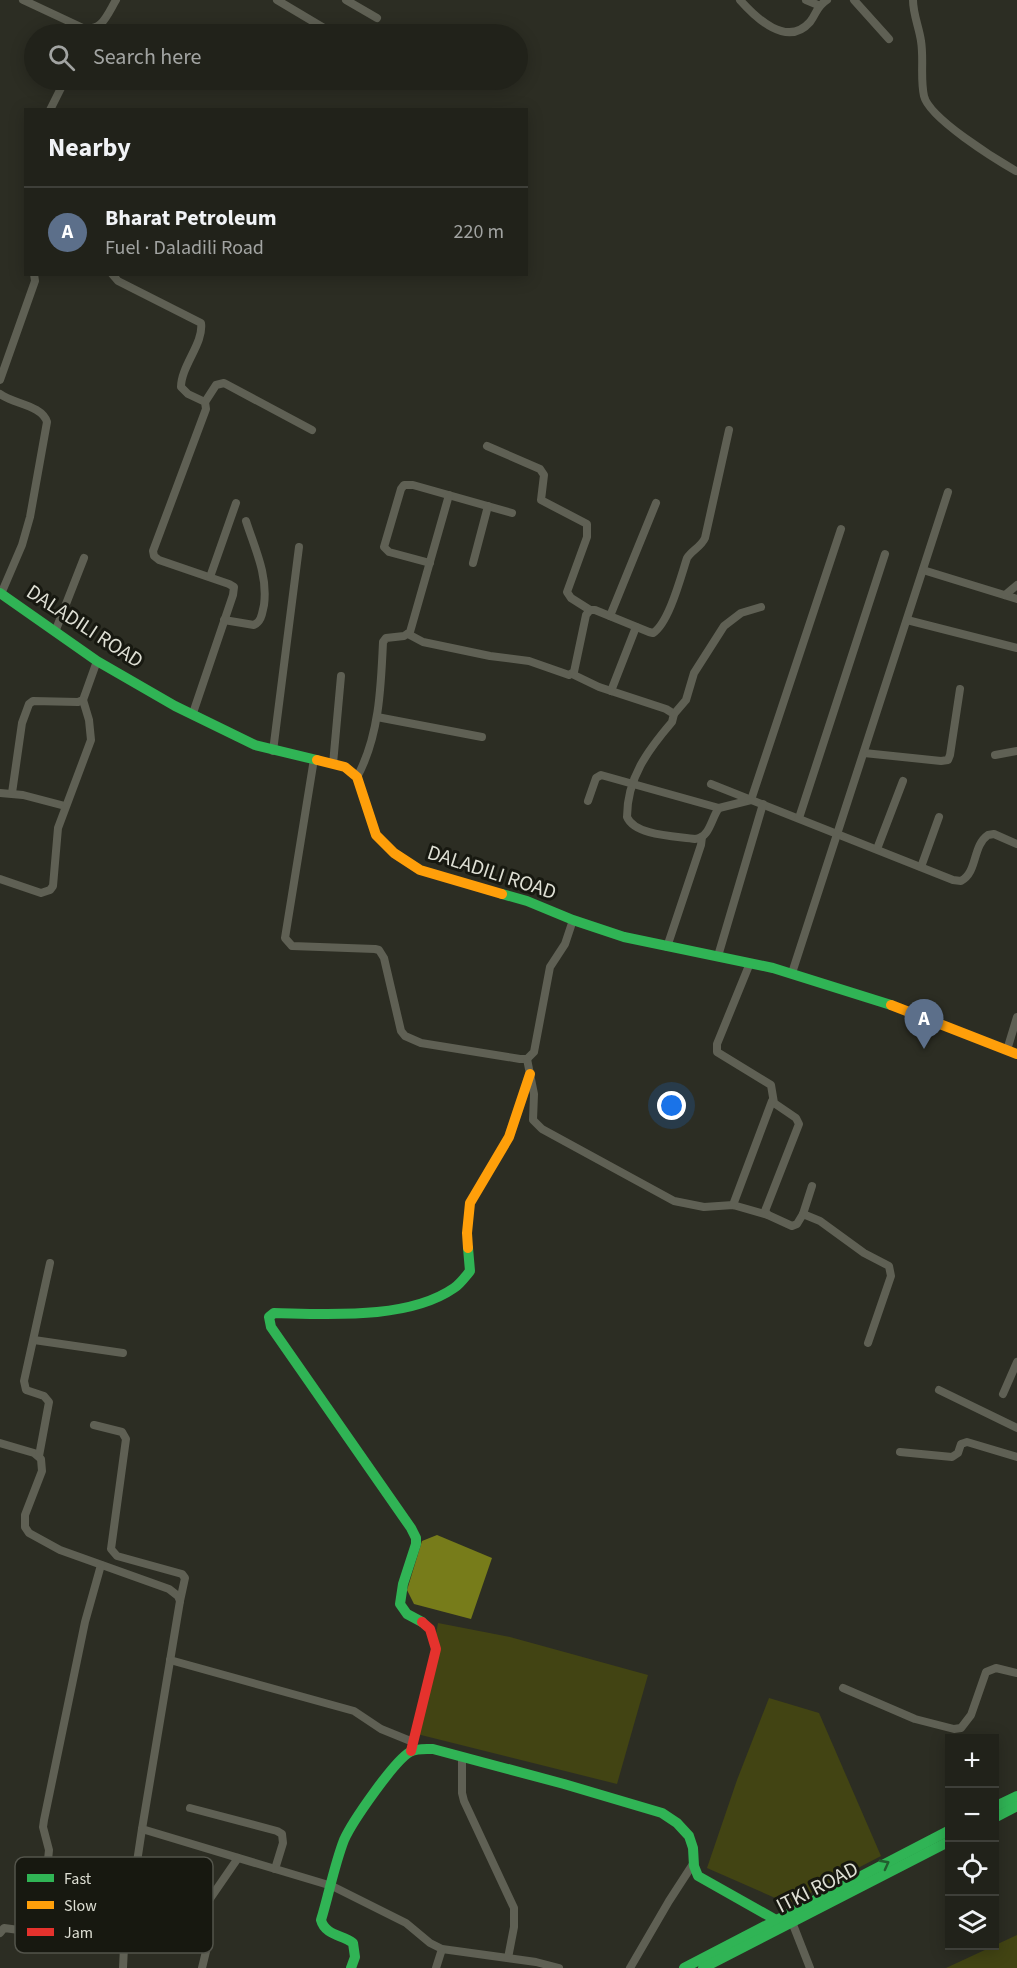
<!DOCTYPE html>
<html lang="en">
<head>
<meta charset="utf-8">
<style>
  :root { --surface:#21221a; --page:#292a23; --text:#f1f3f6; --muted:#a2a4a2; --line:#3e3f39; --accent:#2563eb }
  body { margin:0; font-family:"Source Sans 3",sans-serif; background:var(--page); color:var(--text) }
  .controls { position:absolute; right:18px; bottom:18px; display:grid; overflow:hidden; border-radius:0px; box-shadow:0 3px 15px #0003 }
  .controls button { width:54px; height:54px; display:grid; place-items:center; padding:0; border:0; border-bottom:2px solid var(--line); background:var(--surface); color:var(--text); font:30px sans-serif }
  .you { position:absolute; left:672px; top:1106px; width:21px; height:21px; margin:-15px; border:4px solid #fff; border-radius:50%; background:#1a73e8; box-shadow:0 0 0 9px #1a73e833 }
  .badge { display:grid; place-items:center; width:39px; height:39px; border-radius:50%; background:var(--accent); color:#fff; font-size:20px; font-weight:700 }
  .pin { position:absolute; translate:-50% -50px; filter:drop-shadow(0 2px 3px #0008) }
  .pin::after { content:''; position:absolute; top:32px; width:21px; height:18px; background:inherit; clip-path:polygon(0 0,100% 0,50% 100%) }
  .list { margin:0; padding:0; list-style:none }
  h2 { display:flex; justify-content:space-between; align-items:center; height:78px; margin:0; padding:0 24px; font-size:26px }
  h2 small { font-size:20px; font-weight:400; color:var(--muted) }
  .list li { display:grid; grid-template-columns:39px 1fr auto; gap:18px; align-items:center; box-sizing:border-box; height:90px; padding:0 24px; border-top:2px solid var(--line) }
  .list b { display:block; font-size:22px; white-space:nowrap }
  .list p { margin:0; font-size:20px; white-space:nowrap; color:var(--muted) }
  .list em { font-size:20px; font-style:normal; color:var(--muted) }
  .icon { flex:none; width:33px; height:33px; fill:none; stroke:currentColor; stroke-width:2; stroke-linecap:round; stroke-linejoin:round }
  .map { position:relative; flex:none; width:1017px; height:1968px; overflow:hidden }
  .search { position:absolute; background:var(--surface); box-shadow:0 3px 15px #0003; left:24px; top:24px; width:504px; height:66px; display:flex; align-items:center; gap:15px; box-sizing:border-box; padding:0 21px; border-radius:33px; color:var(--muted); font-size:22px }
  .panel { position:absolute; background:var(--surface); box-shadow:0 3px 15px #0003; left:24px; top:108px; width:504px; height:168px; border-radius:0px }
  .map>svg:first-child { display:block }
</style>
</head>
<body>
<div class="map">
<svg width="1017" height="1968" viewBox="0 0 1017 1968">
  <rect width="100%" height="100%" fill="#2c2d23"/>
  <!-- green -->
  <g fill="#424413">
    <path d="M438,1623L510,1637L648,1675L617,1784L417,1734Z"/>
    <path d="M769,1698L819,1713L881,1856L789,1904L707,1868L737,1780Z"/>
    <path d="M1017,1935V1968H946Z"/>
  </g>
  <!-- water -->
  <path fill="#777c1a" d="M437,1535L492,1558L471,1619L414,1604L407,1590L422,1541Z"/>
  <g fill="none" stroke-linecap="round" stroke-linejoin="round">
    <!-- street -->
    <g stroke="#5f6054" stroke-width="8">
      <path d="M23,0L83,28C102,32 107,15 116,0"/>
      <path d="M277,0L334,34"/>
      <path d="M346,0L377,18"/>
      <path d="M740,0C756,18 787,48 810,22C817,13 816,7 827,0"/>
      <path d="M806,0L818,5"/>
      <path d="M854,0L889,39"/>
      <path d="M913,0C913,14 919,27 921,41C924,59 920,78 924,96C929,118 995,159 1016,171"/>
      <path d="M50,110L65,80"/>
      <path d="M112,274L118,281L201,323C204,343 181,366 181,387L188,394L205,402L206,409L153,551L154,556L159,560L229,584L234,587L233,595L193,713"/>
      <path d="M0,380L35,281L34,274"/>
      <path d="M0,394C13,404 42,405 47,422L30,517L22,545L1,594"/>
      <path d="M205,402L216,385L224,383L312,430"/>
      <path d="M487,446L540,469L544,475L541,500L587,524V537L567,592L571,598L590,610"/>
      <path d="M430,563L389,552L384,547L401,489L404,485H413L512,513"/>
      <path d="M473,563L488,506"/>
      <path d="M923,570L1017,599"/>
      <path d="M210,577L236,503"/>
      <path d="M1005,595L1017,585"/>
      <path d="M610,616L656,503"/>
      <path d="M224,620L254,625C262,621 262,613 264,605C268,575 255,549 246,521"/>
      <path d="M907,620L1017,648"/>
      <path d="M55,632L84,558"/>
      <path d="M408,634L423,642L490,656L529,661L569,675L574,672L586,615L590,610H595L649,632L653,633C669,623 681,576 687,558C692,550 701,547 705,538L729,430"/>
      <path d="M572,674L599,687L666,709L674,714L672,722C648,750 627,778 627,817C635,836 676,836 695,839C710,838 711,818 719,808L751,800L841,529"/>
      <path d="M611,691L636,627"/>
      <path d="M674,714L686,700L694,673L724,626L741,613L761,607"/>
      <path d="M377,717L482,737"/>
      <path d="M273,751L299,547"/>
      <path d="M864,753L941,761L948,760L950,755L960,689"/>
      <path d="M995,755L1017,751"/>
      <path d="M314,759L285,938L292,946L375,949L379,950L384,958L401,1031L405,1036L421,1043L520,1059H527L534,1052L550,967L565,944L573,920"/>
      <path d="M333,764L341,676"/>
      <path d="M357,777C379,737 381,688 383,642L386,638L404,636L410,632L449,495"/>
      <path d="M711,784L953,880L961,881C978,872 972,846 988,835L994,834L1017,844"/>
      <path d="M0,793L23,795L65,806"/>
      <path d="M12,793L22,723L29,704L33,701L78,702L83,700L97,661"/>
      <path d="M588,801L596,778L601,775L719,808"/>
      <path d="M799,818L885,554"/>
      <path d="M877,849L903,781"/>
      <path d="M921,867L939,817"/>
      <path d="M0,879L41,893L50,890L53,886L58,828L91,740L89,720L83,700"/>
      <path d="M667,947L701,845L702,837"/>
      <path d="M718,956L763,804"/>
      <path d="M750,963L717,1044V1052L771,1085L774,1103L796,1118L799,1124L765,1211L768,1215L792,1226L797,1224L803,1214L820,1221L864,1253L889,1266L891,1276L868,1343"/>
      <path d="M792,973L948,492"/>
      <path d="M1007,1050L1017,1017"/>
      <path d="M527,1059L534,1094L533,1120L542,1129L674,1201L704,1207L733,1205L768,1215"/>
      <path d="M733,1205L772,1101"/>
      <path d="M803,1214L812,1186"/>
      <path d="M34,1340L123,1353"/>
      <path d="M939,1390L1017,1428"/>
      <path d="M1003,1394L1017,1362"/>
      <path d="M94,1425L122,1432L126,1439L111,1549L117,1556L182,1574L185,1578L180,1601"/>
      <path d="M0,1443L34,1453L41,1459L42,1471L25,1515V1527L29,1533L60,1550L169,1589L178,1596L180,1601L142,1829L124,1947L123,1968"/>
      <path d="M900,1452L952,1457L958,1453L961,1444L967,1442L1017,1457"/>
      <path d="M39,1456L49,1402L44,1396L26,1390L24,1381L50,1263"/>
      <path d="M170,1660L354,1711L381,1729L413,1742"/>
      <path d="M843,1688L915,1719L954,1729L961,1728L971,1715L986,1672L996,1668L1017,1673"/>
      <path d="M462,1757V1793L464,1801L514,1908V1927L508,1958"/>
      <path d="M190,1808L277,1831L282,1834L283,1843L275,1869"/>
      <path d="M142,1829L332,1886L406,1923L430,1943L442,1949L536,1962L559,1968"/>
      <path d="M792,1922L810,1968"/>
      <path d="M42,1923C82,1924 91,1920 124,1947"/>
      <path d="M0,1933L4,1928L34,1932H38L41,1929L49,1850L43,1827L44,1820L85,1622L101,1565"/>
      <path d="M202,1968L209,1939V1933L204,1919L205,1906L238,1858"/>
      <path d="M436,1968L442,1949"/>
      <path d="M630,1968L669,1901L693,1864"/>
    </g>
    <!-- fast -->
    <g stroke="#30b455" stroke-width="10">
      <path d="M0,593L97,661L175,706L255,745L317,760"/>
      <path d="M502,894L527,901L573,920L624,937L773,968L891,1005"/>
      <path d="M422,1622L407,1614L400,1604L403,1584L416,1544V1538L411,1528L271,1327L269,1317L274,1313C328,1314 408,1320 454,1288C460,1284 465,1277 470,1271L468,1248"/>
      <path d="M994,1807L1017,1796"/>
      <path d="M994,1818L1017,1806"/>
      <path d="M351,1968L355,1957L353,1943C342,1935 325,1935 321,1920C329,1894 334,1866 344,1840C352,1822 394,1761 410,1752C417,1748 426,1749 433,1749L564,1784L662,1813L677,1823L689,1836L693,1848L694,1866L698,1876L785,1925"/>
      <path d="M684,1968L950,1830"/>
      <path d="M703,1968L950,1841"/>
    </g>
    <!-- slow -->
    <g stroke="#ff9f0a" stroke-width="10">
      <path d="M317,760L345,767L357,777L376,835L394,853L420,870L502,894"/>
      <path d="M891,1005L1017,1054"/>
      <path d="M468,1248L467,1233L470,1203L509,1137L530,1074"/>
    </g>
    <!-- jam -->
    <path stroke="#e5322d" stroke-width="10" d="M411,1751L436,1649L430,1629L422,1622"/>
  </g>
  <!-- one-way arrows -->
  <defs><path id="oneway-chevron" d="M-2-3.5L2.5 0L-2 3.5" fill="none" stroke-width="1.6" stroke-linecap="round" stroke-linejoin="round" transform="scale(1.5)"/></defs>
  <use stroke="#225e2f" href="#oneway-chevron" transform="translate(885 1864) rotate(-28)"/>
  <g text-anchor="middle" stroke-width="6" stroke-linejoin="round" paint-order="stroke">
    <!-- street labels -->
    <g font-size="21" fill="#dedfd4" stroke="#171810">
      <text transform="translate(85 626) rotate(33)" y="7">DALADILI ROAD</text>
      <text transform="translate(492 872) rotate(18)" y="7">DALADILI ROAD</text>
      <text transform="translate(817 1887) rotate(-27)" y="7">ITKI ROAD</text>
    </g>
  </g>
  <!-- legend -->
  <rect x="15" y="1857" width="198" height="96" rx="9" fill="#171810" stroke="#53544b" stroke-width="1.5"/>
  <rect x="27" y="1874" width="27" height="8" fill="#30b455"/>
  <rect x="27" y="1901" width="27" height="8" fill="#ff9f0a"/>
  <rect x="27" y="1928" width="27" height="8" fill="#e5322d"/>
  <g font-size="16" fill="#dedfd4">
    <text x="64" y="1884">Fast</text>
    <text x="64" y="1911">Slow</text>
    <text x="64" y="1938">Jam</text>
  </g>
</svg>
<div class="controls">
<button>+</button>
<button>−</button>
<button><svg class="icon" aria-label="locate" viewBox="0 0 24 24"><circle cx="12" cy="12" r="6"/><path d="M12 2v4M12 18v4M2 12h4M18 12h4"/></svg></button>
<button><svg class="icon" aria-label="layers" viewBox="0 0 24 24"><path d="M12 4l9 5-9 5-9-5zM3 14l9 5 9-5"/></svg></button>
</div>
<div class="you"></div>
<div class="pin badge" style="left:924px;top:1049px;background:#5c6f8a">A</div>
<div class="search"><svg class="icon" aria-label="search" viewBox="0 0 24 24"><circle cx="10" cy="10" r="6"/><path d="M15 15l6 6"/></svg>Search here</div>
<section class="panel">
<h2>Nearby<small></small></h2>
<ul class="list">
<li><span class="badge" style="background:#5c6f8a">A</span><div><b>Bharat Petroleum</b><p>Fuel · Daladili Road</p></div><em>220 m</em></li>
</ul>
</section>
</div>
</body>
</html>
